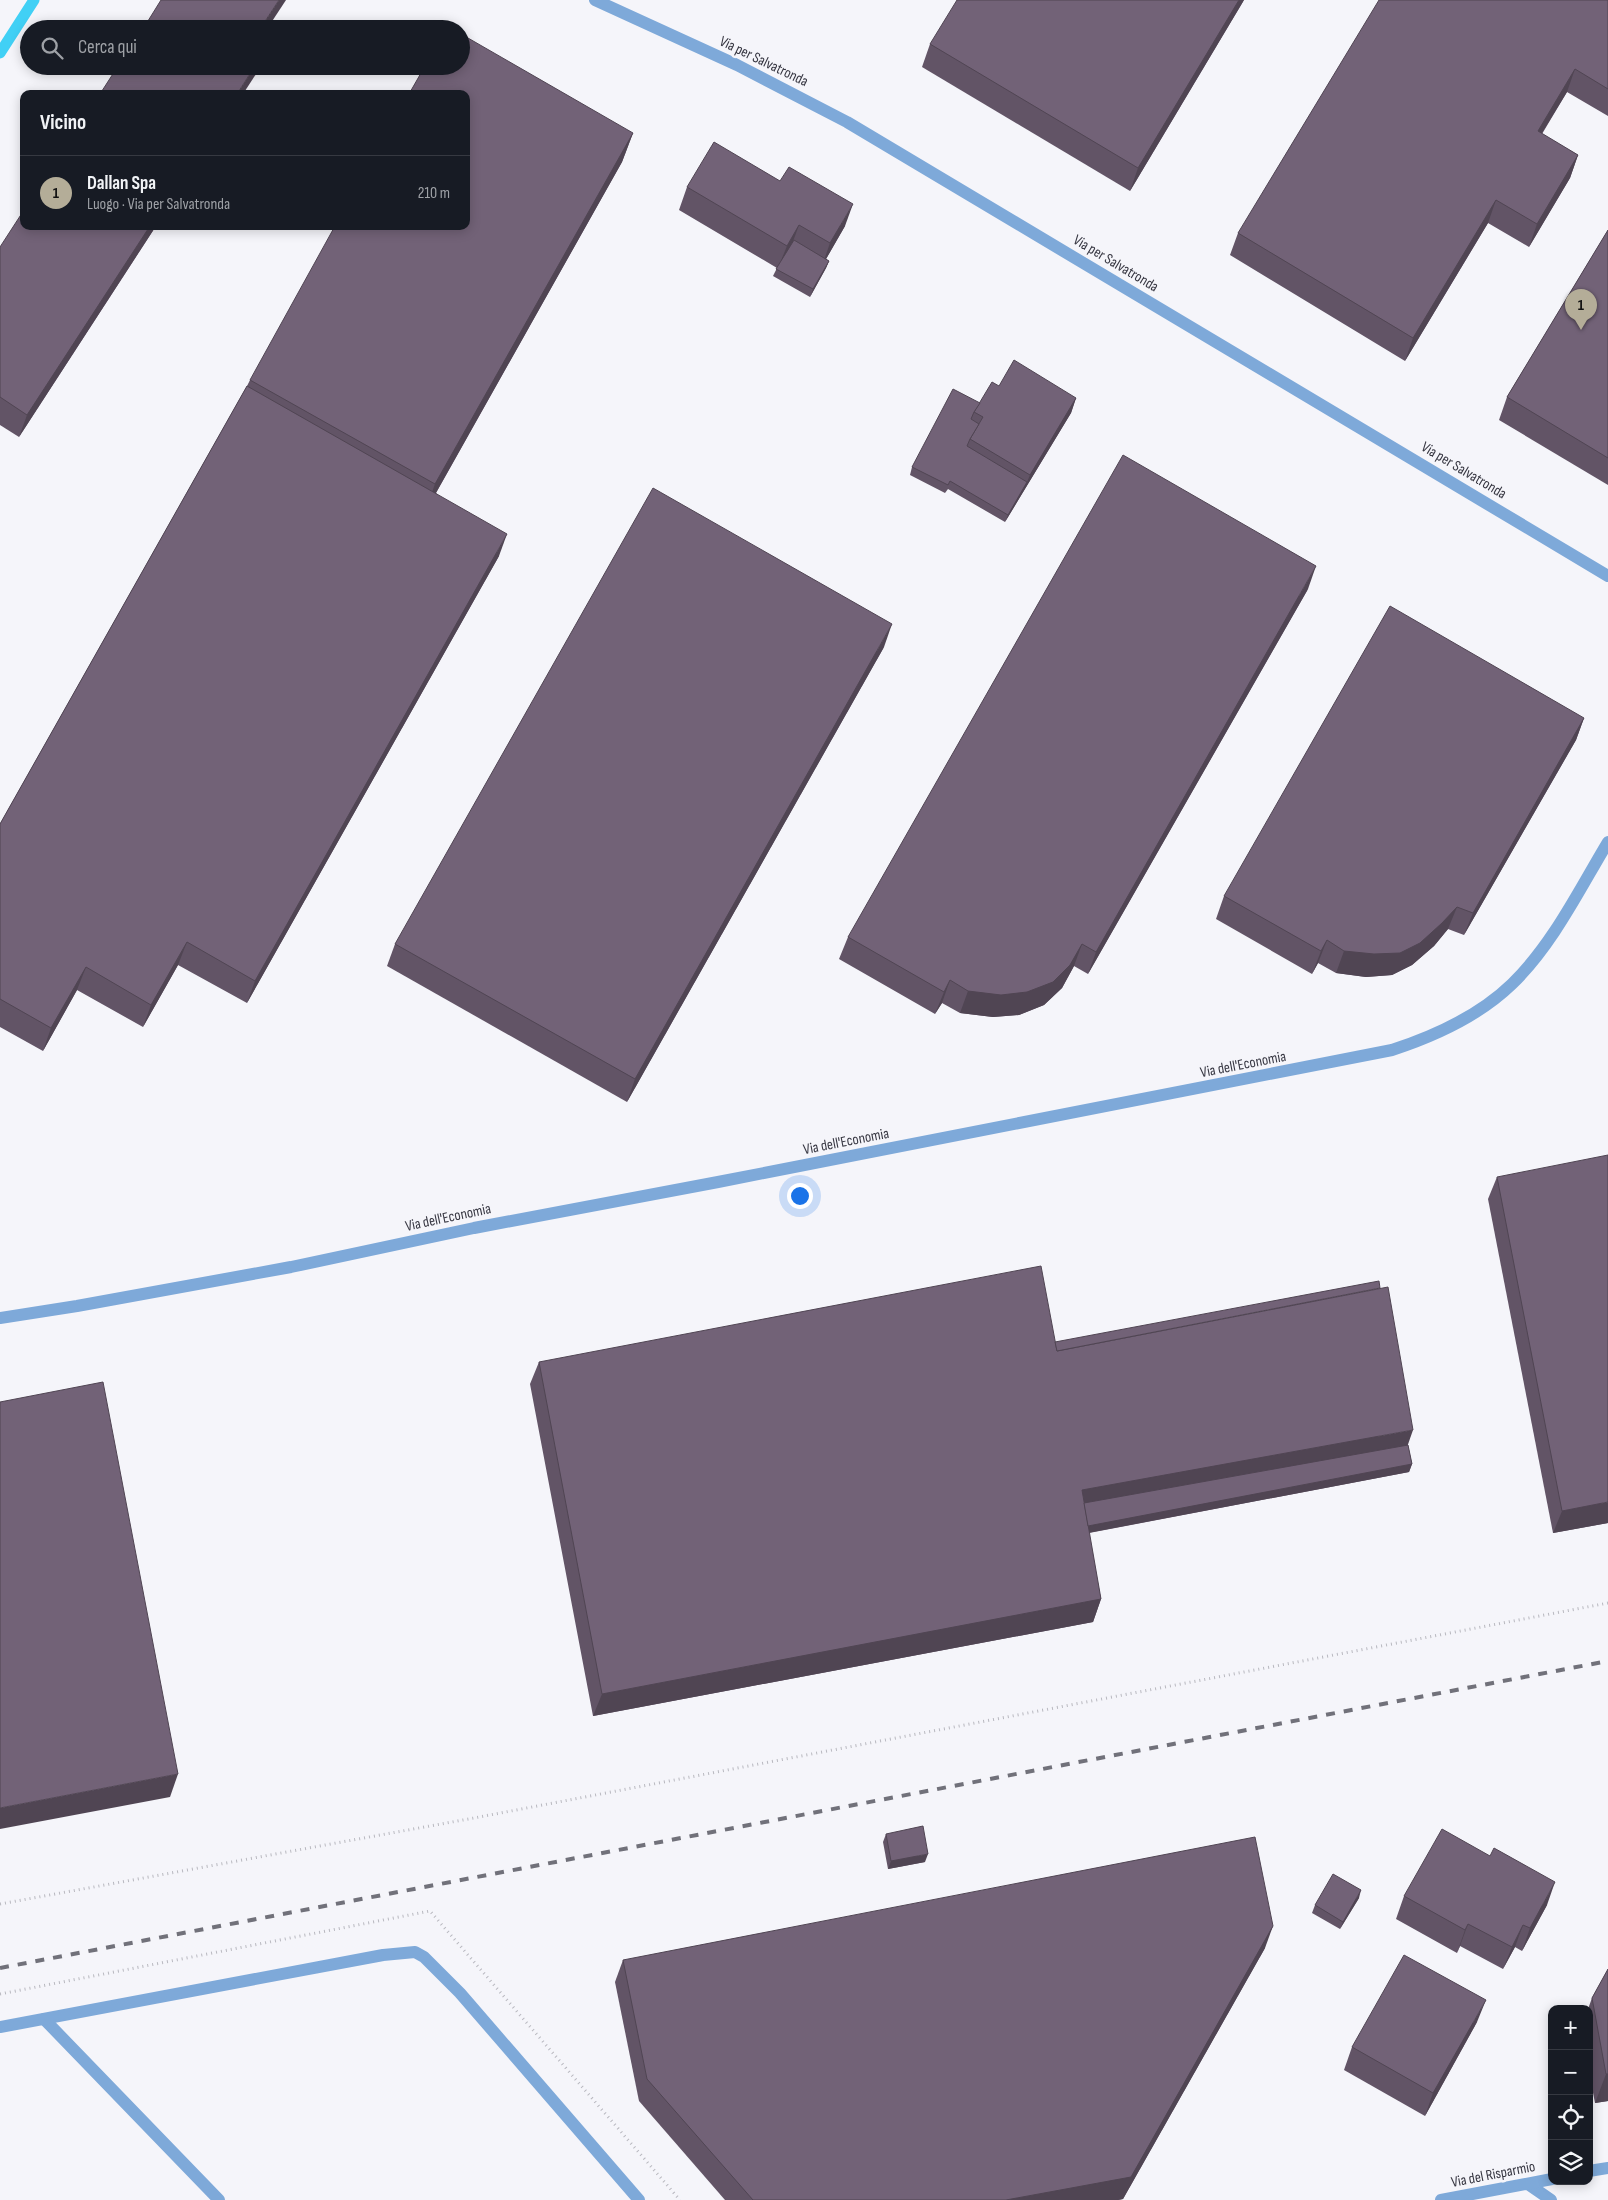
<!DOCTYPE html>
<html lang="it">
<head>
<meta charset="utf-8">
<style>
  :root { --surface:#171b24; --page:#242831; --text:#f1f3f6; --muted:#9ea1a6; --line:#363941; --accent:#b4ad98 }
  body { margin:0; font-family:"Sofia Sans Condensed",sans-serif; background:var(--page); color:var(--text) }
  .controls { position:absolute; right:15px; bottom:15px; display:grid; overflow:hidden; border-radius:10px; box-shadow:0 2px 12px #0003 }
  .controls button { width:45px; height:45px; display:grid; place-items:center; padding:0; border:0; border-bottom:1px solid var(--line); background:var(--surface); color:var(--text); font:25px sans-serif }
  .you { position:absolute; left:799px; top:1195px; width:18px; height:18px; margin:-12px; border:4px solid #fff; border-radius:50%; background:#1a73e8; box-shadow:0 0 0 8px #1a73e833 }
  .badge { display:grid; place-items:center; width:32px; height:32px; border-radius:50%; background:var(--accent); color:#111; font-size:16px; font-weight:700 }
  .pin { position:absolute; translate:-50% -41px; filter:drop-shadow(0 1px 2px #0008) }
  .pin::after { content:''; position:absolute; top:26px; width:18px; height:15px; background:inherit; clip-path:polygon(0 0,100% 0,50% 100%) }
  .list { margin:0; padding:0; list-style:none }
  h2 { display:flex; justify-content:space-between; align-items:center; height:65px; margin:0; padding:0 20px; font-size:21px }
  h2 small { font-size:16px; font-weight:400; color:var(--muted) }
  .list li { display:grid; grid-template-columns:32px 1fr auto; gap:15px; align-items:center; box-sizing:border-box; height:75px; padding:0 20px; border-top:1px solid var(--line) }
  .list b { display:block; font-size:19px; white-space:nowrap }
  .list p { margin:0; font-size:16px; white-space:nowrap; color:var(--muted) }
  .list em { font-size:16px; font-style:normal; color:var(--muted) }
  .icon { flex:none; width:28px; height:28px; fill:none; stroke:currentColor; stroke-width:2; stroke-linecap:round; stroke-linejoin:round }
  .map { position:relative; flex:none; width:1608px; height:2200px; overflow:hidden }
  .search { position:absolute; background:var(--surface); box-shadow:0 2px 12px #0003; left:20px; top:20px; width:450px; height:55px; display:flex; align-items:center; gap:12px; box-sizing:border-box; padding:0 18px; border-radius:28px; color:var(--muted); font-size:19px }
  .panel { position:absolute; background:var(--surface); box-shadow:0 2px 12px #0003; left:20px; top:90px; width:450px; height:140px; border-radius:10px }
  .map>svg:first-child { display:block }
</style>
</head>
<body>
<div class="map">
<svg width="1608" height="2200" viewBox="0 0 1608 2200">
  <rect width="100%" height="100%" fill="#f5f5fa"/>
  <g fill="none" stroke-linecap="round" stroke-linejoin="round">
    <!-- stream -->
    <path stroke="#41d0f5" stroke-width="11" d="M0,53L34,0"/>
    <!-- path -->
    <g stroke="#b8b8bf" stroke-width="3" stroke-dasharray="1 4" stroke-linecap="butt">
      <path d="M0,1904L474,1818L1608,1603"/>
      <path d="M0,1994L430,1911L680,2200"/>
    </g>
    <!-- lane -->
    <g stroke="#7ea9d9" stroke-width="12">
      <path d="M44,2019L219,2200"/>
      <path d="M0,2027L383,1955L415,1952L424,1957L460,1993L639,2200"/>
    </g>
    <!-- street -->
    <g stroke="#7ea9d9" stroke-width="12">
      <path d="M595,0L737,65L847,122L1608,576"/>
      <path d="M0,1318L77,1306L291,1267L474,1228L718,1182L1392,1050C1435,1036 1479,1016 1512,984C1553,944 1579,890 1608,842"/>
      <path d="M1589,2171L1608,2168"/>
      <path d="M1528,2184L1551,2200"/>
      <path d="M1441,2200L1552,2179"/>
    </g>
    <!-- rail -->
    <path stroke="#71717a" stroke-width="4" stroke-dasharray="9 9" stroke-linecap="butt" d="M0,1968L1608,1661"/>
  </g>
  <!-- wall -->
  <g fill="#625466">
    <path d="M1244,0L1130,191L922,67L930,44Z"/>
    <path d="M1608,0V116L1567,92L1542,134L1578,155L1570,178L1529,247L1488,223L1405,361L1230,255L1238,233Z"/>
    <path d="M633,133L622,162L436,493L499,556L247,1003L178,965L143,1027L77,990L43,1051L0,1027V824L247,386L250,380Z"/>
    <path d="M687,187L845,226L826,259L829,261L826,268L810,297L773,276L777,268L679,210Z"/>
    <path d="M156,226L19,437L0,425V247Z"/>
    <path d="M1608,230V485L1499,420L1507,397Z"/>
    <path d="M999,386L1076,398L1071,413L1005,522L948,489L945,493L910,475L912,467Z"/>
    <path d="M1308,589L1088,974L1074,966L1062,988L1044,1005L1019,1015L993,1017L960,1013L942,1003L935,1014L839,959L848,937Z"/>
    <path d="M884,647L627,1102L387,966L395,944Z"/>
    <path d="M1584,718L1576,740L1464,935L1448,929L1434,946L1412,965L1392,975L1366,977L1336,973L1318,963L1312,974L1216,919L1224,896Z"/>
    <path d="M1497,1177L1608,1523L1553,1533L1488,1199Z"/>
    <path d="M1055,1342L1408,1445L1412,1464L1409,1472L1089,1533L1101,1599L1093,1622L593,1716L530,1384L539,1362Z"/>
    <path d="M886,1834L925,1862L888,1869L883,1842Z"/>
    <path d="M1404,1896L1547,1905L1522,1951L1515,1947L1503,1969L1460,1946L1457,1953L1396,1919Z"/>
    <path d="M1359,1898L1340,1929L1312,1913L1315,1905Z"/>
    <path d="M1265,1948L1123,2199L1118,2200H725L639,2101L615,1982L623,1960Z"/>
    <path d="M1608,1969V2101L1595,2103L1589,2072V2009H1588L1592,1998Z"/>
    <path d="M1477,2022L1425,2116L1344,2070L1352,2047Z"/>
  </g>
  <!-- shaded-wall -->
  <g fill="#504553">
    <path d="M279,0H286L267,29H260Z"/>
    <path d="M1239,0H1244L1130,191L1138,168Z"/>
    <path d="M255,66H260L258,71L243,94H237Z"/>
    <path d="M1575,69L1567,92L1529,154L1538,131Z"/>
    <path d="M633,133L622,162L424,514L435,484Z"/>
    <path d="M1578,155L1570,178L1529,247L1537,224Z"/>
    <path d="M1496,200L1488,223L1405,361L1413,338Z"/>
    <path d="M853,204L845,226L822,266L830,243Z"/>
    <path d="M799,225L791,247L778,268L787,246Z"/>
    <path d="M150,226H156L19,437L27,415Z"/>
    <path d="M829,261L826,268L810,297L813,289Z"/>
    <path d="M1076,398L1071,413L1005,522L1008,515L1027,482L1030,475Z"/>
    <path d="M507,534L499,556L247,1003L255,981Z"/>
    <path d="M1316,566L1308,589L1088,974L1096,952Z"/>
    <path d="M892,624L884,647L627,1102L635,1079Z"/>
    <path d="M1584,718L1576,740L1464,935L1473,913Z"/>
    <path d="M1457,907L1448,929L1434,946L1412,965L1392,975L1366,977L1336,973L1344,951Z"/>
    <path d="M1327,940L1318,963L1312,974L1321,951Z"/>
    <path d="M187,942L178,965L143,1027L151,1005Z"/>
    <path d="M1082,944L1074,966L1062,988L1044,1005L1019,1015L993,1017L960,1013L968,991Z"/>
    <path d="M86,967L77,990L43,1051L51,1028Z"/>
    <path d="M950,980L942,1003L935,1014L944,992Z"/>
    <path d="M1413,1430L1405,1453L1077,1512L1082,1490Z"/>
    <path d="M1412,1464L1409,1472L1077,1535L1080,1527Z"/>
    <path d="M1608,1502V1523L1553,1533L1562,1511Z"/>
    <path d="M1101,1599L1093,1622L593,1716L602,1694Z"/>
    <path d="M178,1774L170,1797L0,1829V1808Z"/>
    <path d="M928,1854L925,1862L888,1869L891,1861Z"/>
    <path d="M1555,1882L1547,1905L1522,1951L1530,1928Z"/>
    <path d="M1361,1890L1359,1898L1340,1929L1343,1922Z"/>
    <path d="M1468,1924L1460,1946L1457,1953L1465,1930Z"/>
    <path d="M1523,1925L1515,1947L1503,1969L1512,1947Z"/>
    <path d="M1273,1926L1265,1948L1123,2199L1118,2200H1006Z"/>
    <path d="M1486,2000L1477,2022L1425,2116L1433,2093Z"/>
    <path d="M1606,2074H1608V2101L1595,2103Z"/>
  </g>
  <!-- building -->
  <g fill="#726277" stroke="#504553">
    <path d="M161,0H279L260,29H143Z"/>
    <path d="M957,0H1239L1138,168L930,44Z"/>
    <path d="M1379,0H1608V89L1575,69L1538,131L1578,155L1537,224L1496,200L1413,338L1238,233Z"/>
    <path d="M447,26L452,29H446Z"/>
    <path d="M461,34L633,133L435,484L250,380L335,226H466V94H409L425,66H461Z"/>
    <path d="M118,66H255L237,94H100Z"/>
    <path d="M714,142L780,181L789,167L853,204L830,243L799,225L787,246L687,187Z"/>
    <path d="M24,210V226H150L27,415L0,397V247Z"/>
    <path d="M1608,230V458L1507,397Z"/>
    <path d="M794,240L829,261L813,289L776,269Z"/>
    <path d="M1014,360L1076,398L1030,475L970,439L983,417L974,412L992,382L999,386Z"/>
    <path d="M247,386L507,534L255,981L187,942L151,1005L86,967L51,1028L0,999V824Z"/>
    <path d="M953,389L980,403L974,412L971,419L979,424L970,439L967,446L1027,482L1008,515L950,481L948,485L912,467Z"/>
    <path d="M1123,455L1316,566L1096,952L1082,944L1070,965L1053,982L1027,992L1001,995L968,991L950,980L944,992L848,937Z"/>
    <path d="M653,488L892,624L635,1079L395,944Z"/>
    <path d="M1390,606L1584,718L1473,913L1457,907L1442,923L1420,943L1400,953L1374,954L1344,951L1327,940L1321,951L1224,896Z"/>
    <path d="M1608,1155V1502L1562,1511L1497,1177Z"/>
    <path d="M1041,1266L1057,1351L1388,1287L1413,1430L1082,1490L1101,1599L602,1694L539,1362Z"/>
    <path d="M1379,1281L1380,1288L1057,1351L1055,1342Z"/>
    <path d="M103,1382L178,1774L0,1808V1402Z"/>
    <path d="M1408,1445L1412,1464L1088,1526L1084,1503Z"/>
    <path d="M923,1826L928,1854L891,1861L886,1834Z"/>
    <path d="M1442,1829L1490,1856L1494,1848L1555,1882L1530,1928L1523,1925L1512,1947L1468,1924L1465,1930L1404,1896Z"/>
    <path d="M1255,1837L1273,1926L1131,2177L1006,2200H753L647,2079L623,1960Z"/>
    <path d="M1333,1874L1361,1890L1343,1922L1315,1905Z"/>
    <path d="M1404,1955L1486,2000L1433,2093L1352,2047Z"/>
    <path d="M1608,1969V2074H1606L1592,1998Z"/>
  </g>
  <g text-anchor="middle" stroke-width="5" stroke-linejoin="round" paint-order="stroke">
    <!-- street labels -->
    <g font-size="15" fill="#373742" stroke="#f5f5fa">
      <text transform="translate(764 61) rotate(26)" y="5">Via per Salvatronda</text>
      <text transform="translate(1116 263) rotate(31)" y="5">Via per Salvatronda</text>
      <text transform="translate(1464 470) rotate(31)" y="5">Via per Salvatronda</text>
      <text transform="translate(1243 1064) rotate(-11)" y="5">Via dell'Economia</text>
      <text transform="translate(846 1141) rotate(-11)" y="5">Via dell'Economia</text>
      <text transform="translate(448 1217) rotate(-12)" y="5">Via dell'Economia</text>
      <text transform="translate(1493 2174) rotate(-11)" y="5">Via del Risparmio</text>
    </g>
  </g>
</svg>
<div class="controls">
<button>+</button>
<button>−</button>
<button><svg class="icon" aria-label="locate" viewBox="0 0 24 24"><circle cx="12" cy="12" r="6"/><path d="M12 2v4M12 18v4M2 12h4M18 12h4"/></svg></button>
<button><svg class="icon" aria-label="layers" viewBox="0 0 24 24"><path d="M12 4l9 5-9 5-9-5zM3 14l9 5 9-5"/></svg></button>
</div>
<div class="you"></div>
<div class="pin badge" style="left:1581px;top:330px">1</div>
<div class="search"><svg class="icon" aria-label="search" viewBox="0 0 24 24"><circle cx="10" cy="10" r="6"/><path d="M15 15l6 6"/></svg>Cerca qui</div>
<section class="panel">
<h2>Vicino<small></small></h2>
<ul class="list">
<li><span class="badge">1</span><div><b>Dallan Spa</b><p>Luogo · Via per Salvatronda</p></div><em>210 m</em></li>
</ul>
</section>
</div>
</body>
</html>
